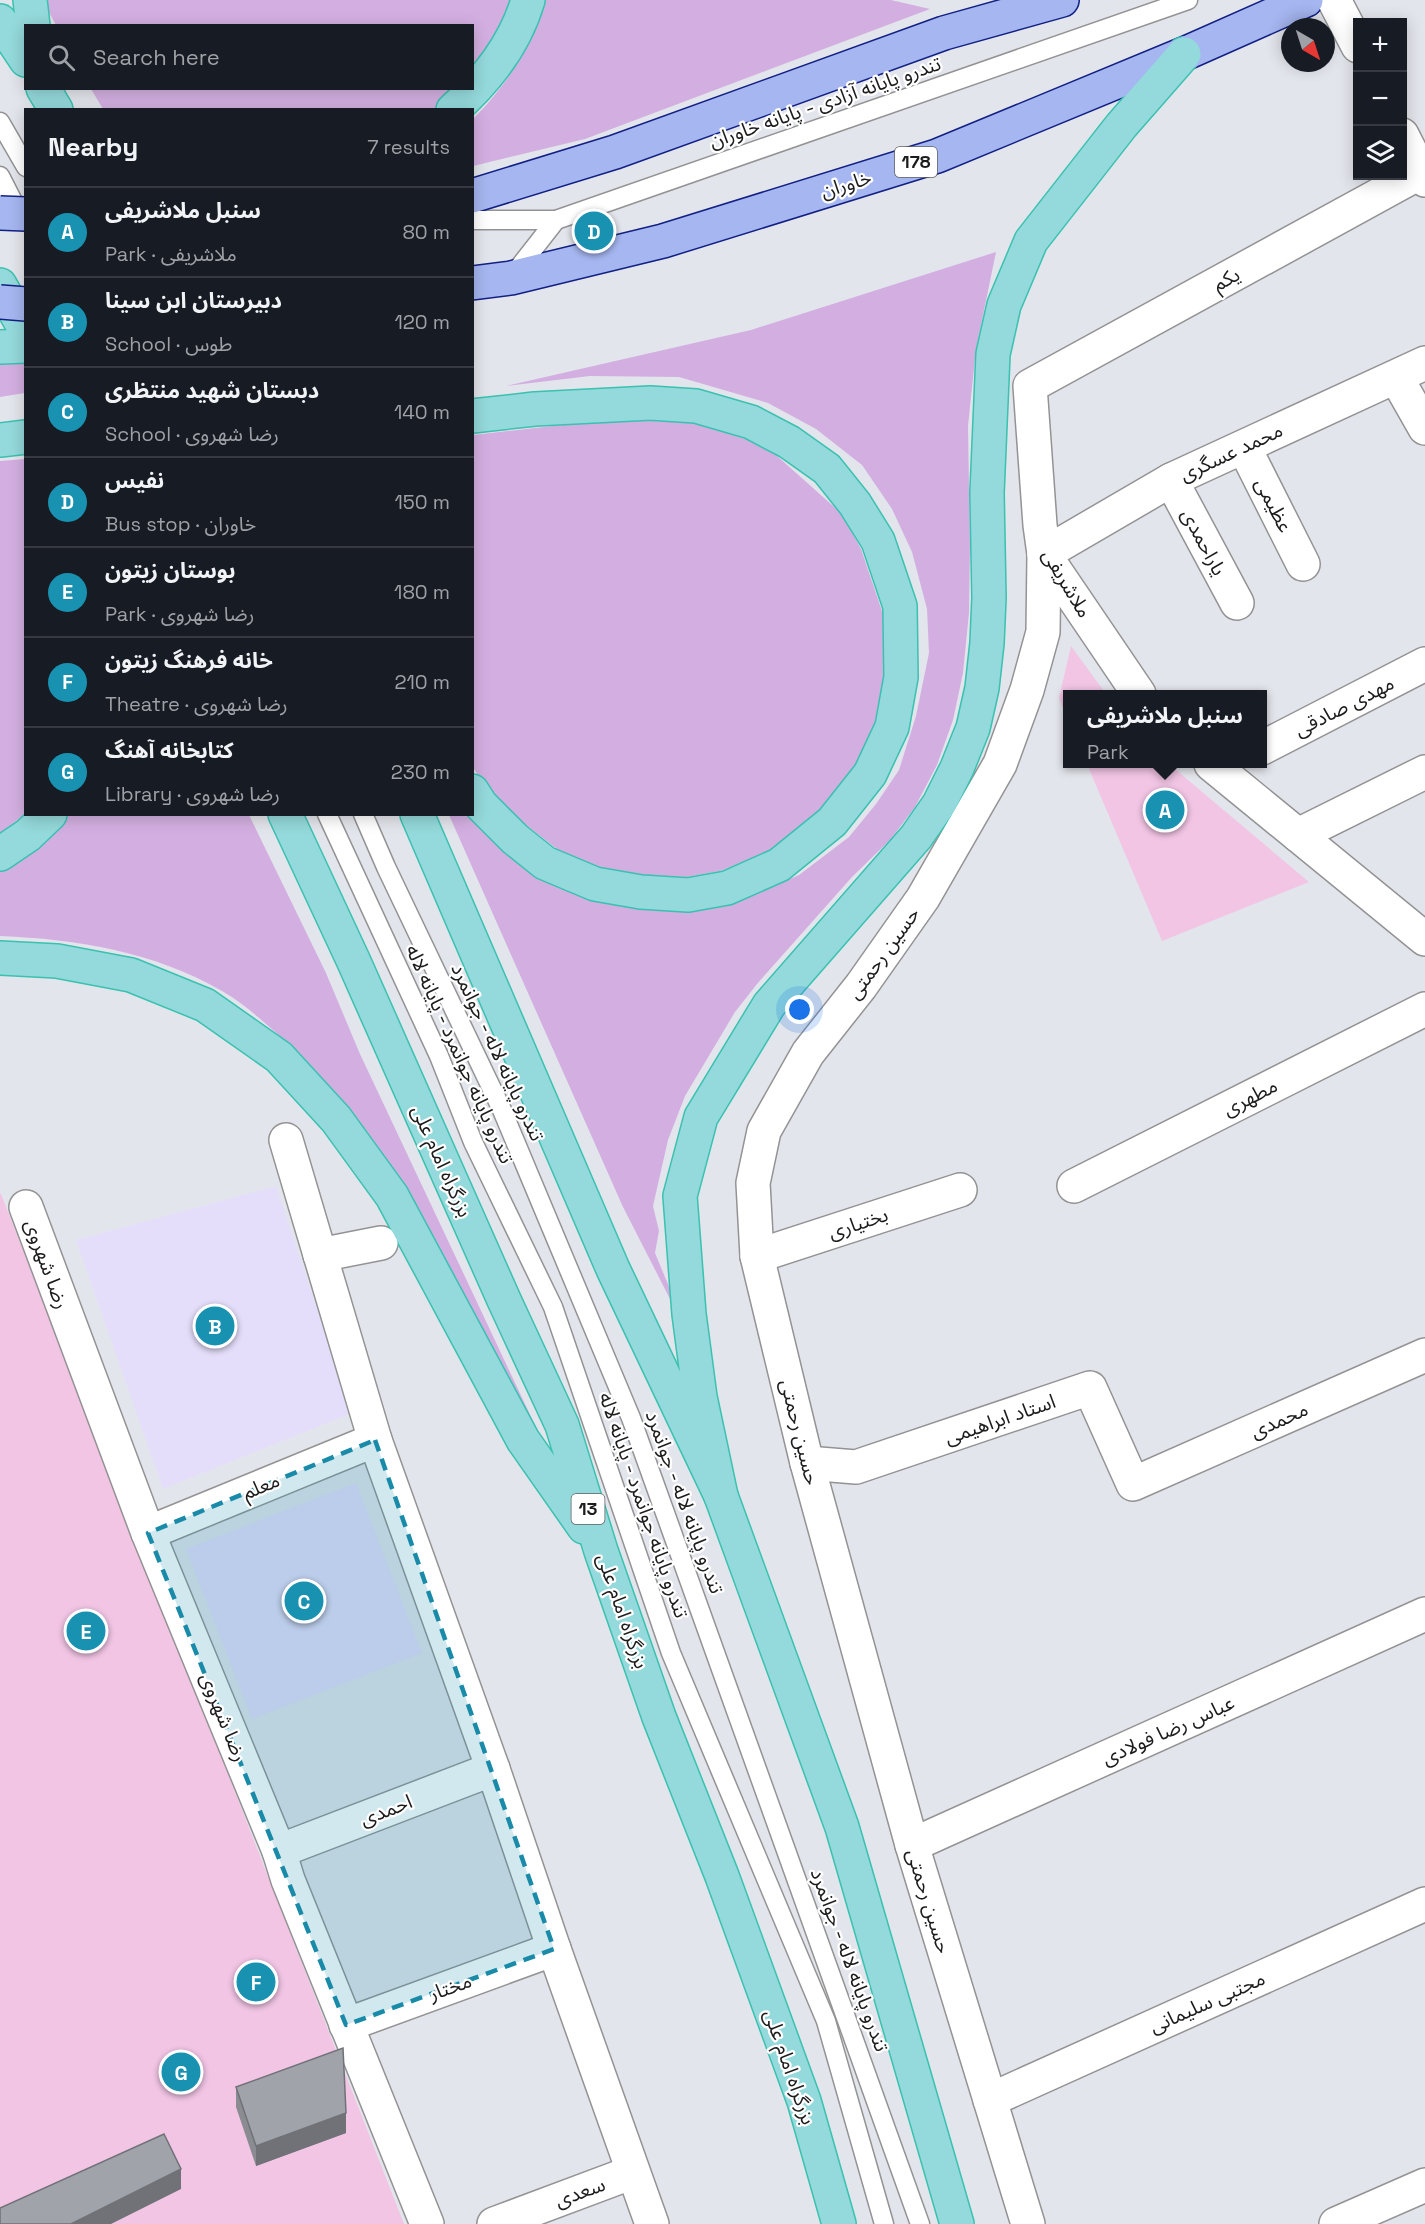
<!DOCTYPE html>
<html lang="en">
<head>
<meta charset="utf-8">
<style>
  :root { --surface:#171b24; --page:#20242c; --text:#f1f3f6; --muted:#9ea1a6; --line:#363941; --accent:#1991b0 }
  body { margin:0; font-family:"Space Grotesk","Noto Sans Arabic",sans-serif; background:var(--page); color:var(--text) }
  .controls { position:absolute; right:18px; top:18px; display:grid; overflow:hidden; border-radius:0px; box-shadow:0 3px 15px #0003 }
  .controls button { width:54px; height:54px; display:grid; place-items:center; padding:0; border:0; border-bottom:2px solid var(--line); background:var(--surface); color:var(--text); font:30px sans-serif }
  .compass { position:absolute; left:1281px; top:18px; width:54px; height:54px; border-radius:50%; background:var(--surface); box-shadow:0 3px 15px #0003; rotate:141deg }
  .you { position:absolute; left:800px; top:1010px; width:21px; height:21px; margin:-15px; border:4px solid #fff; border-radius:50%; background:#1a73e8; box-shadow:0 0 0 9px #1a73e833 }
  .badge { display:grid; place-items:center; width:39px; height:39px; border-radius:50%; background:var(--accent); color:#fff; font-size:20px; font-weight:700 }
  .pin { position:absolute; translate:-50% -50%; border:3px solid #fff; box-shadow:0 2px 6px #0006 }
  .popup { position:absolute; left:1063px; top:690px; width:204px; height:78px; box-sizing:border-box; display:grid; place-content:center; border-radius:0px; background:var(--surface); filter:drop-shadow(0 2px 4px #0005); font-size:20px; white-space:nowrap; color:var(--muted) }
  .popup b { font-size:22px; color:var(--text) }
  .popup::after { content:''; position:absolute; left:50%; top:100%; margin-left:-12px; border:12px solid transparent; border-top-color:var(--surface) }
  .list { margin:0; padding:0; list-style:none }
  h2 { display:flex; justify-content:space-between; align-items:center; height:78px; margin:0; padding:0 24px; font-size:26px }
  h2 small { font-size:20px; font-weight:400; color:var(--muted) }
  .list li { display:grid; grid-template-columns:39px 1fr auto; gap:18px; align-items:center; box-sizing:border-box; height:90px; padding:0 24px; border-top:2px solid var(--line) }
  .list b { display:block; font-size:22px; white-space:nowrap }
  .list p { margin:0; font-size:20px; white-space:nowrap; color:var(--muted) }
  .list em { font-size:20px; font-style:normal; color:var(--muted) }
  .icon { flex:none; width:33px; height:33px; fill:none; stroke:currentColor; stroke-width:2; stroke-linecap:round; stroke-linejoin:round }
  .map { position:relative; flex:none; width:1425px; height:2224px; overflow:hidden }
  .search { position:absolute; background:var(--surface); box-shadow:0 3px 15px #0003; left:24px; top:24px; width:450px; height:66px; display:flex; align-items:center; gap:15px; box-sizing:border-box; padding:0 21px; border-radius:0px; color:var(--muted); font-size:22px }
  .panel { position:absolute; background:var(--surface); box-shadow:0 3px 15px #0003; left:24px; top:108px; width:450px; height:708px; border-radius:0px }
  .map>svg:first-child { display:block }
</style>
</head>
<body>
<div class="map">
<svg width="1425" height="2224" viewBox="0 0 1425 2224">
  <rect width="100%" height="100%" fill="#e3e5ec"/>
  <!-- education -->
  <g fill="#e4defa">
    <path d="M276,1186L352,1413L163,1489L76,1240Z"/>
    <path d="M356,1483L422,1653L252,1719L186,1549Z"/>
  </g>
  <!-- grass -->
  <g fill="#d3afe1">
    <path d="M42,0H514L473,78L472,26L56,25Z"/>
    <path d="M541,0H891L930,9L585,139L473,166L472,120C510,81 527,53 541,0Z"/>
    <path d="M91,89H462L438,110L103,109Z"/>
    <path d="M996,252L976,349L968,426L970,547L969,613L963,673L953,720L937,765L915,807L890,840L852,877L757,984L735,1012L685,1096L668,1140L653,1206L659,1231L655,1253L692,1342L623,1207L449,815H472L547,879L600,902L679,911L740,901L799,875L849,837L876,804L899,770L916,716L929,653L927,609L912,552L892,509L862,465L816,429L768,403L679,377L590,376L506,386L751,330Z"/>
    <path d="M25,360V393L0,397V361Z"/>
    <path d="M616,419L692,422L745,439L776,455L841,513L861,549L883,614L886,675L877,727L852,771L817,813L771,850L720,871L675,879L638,876L595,867L557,849L504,808L473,768V435Z"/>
    <path d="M25,459V814L0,834V461Z"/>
    <path d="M67,815H249L326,973L360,1054L542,1440C519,1399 495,1359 473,1318C461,1296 452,1274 441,1252C399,1169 343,1091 273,1030C257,1016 241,1002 222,991C155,952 77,939 0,936V869Z"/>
  </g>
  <!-- park -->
  <g fill="#f2c5e5">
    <path d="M1071,646L1106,694H1068L1067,718L1059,698Z"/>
    <path d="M1087,764H1169L1309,882L1162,941Z"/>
    <path d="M0,1194H1L404,2224H0Z"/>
  </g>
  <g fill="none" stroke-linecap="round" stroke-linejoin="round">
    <!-- lane casing -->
    <g stroke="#939393" stroke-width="21">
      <g id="lane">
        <path d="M0,122L26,167"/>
        <path d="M0,176L21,217"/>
        <path d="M472,220H556L1188,0"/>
        <path d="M513,275L556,220"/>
        <path d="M327,814L439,1056L473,1142L553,1307L671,1653L826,2021L884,2224"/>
        <path d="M363,814L386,867L502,1110L631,1418L920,2224"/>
      </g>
    </g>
    <!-- street casing -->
    <g stroke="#939393" stroke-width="36">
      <g id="street">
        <path d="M1334,0L1358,46"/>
        <path d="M1402,135L1425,180"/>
        <path d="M1396,377L1425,428"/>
        <path d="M1244,447L1303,564"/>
        <path d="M1171,480L1237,603"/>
        <path d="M1044,554L1171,480L1425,363"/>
        <path d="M1139,694L1044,554L1040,525L1030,386L1421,172"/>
        <path d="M1262,748L1425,664"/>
        <path d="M1211,764L1425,939"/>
        <path d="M1298,835L1425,772"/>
        <path d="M286,1140L375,1440L493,1769L554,1949L652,2224"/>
        <path d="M1074,1186L1425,1009"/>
        <path d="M26,1207L148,1533L279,1851L288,1880L427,2224"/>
        <path d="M320,1255L381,1243"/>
        <path d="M757,1256L960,1190"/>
        <path d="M807,1463L856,1467L1090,1388L1133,1484L1425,1355"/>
        <path d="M148,1533L375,1440"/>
        <path d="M912,1845L1425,1614"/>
        <path d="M279,1851L493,1769"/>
        <path d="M346,2025L554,1949"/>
        <path d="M990,2100L1425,1904"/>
        <path d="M494,2224L633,2172"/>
        <path d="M1028,2224L912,1845L807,1463L757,1256L753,1183L764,1131L808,1053L861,986L923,898L1000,764L1027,690L1043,632L1044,554"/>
        <path d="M1336,2224L1425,2185"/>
      </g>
    </g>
    <!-- primary casing -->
    <g stroke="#122083" stroke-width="36">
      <g id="primary">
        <path d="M472,196L615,152L944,33L1062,0"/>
        <path d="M472,283L511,278L663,241L937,156L1184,54L1306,0"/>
      </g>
    </g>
    <!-- highway casing -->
    <g stroke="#3ac1af" stroke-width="36">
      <g id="highway">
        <path d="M30,0L33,26"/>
        <path d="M0,21L26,60"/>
        <path d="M43,88L56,110"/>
        <path d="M453,110C487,80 515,44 528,0"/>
        <path d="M0,285L26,331"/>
        <path d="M0,347L26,346"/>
        <path d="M472,416L535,409L650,403L696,406L751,422L789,442L827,469L855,504L878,541L900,606L901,677L892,727L870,774L832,822L779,865L727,888L688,895L641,892L595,884L545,863L515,839L481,805L472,791"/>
        <path d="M0,440L26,437"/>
        <path d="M285,814L354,962L504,1300L562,1425L601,1551L659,1717L722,1876L804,2101L839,2224"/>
        <path d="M417,814L613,1269L721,1496L842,1827L957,2224"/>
        <path d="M0,854L28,835L50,814"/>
        <path d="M0,958L57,961L131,975L205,1005L279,1057L336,1119L392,1196L523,1440L584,1527"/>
        <path d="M721,1496L700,1397L689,1314L680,1196L701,1117L769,1005L916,837L939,804L957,768L973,728L982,688L987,643L989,598L987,493L993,354L1004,305L1031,241L1121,126L1184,54"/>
      </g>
    </g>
    <!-- lane -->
    <use href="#lane" stroke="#fff" stroke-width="18"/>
    <!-- street -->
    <use href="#street" stroke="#fff" stroke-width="33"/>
    <!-- primary -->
    <use href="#primary" stroke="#a5b6f0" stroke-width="33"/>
    <!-- highway -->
    <use href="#highway" stroke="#94d9db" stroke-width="33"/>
    <!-- primary-bridge casing -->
    <g stroke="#122083" stroke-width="36" stroke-linecap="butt">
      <g id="primary-bridge">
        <path d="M0,213L26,214"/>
        <path d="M0,302L26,304"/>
      </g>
    </g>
    <!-- primary-bridge -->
    <use href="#primary-bridge" stroke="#a5b6f0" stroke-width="33"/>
  </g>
  <!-- wall -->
  <path fill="#8a8c92" d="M236,2087L346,2133L256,2166L236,2107Z"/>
  <!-- shaded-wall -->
  <g fill="#707277">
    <path d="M346,2113V2133L256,2166V2146Z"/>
    <path d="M181,2169V2189L111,2224H71Z"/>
  </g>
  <!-- building -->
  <g fill="#a0a3aa" stroke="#707277" stroke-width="1.5">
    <path d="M343,2048L346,2113L256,2146L236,2087Z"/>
    <path d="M164,2134L181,2169L71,2224H0V2208Z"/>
  </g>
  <!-- marked area -->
  <path fill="#198ba9" fill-opacity="0.2" stroke="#198ba9" stroke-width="4.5" stroke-dasharray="12 8" stroke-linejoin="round" d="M375,1440L554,1949L346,2025L148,1533Z"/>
  <g text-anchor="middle" stroke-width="4.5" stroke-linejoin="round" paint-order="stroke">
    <!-- shield labels -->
    <g fill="#fff" stroke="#606060" stroke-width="1.5">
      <rect x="895" y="147" width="42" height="30" rx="4.5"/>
      <rect x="571.5" y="1494" width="33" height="30" rx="4.5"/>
    </g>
    <g font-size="18" font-weight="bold" fill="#1c1c1c">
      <text x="916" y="168">178</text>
      <text x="588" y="1515">13</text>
    </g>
    <!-- street labels -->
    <g font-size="20" fill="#1c1c1c" stroke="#fff">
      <text transform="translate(825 102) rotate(-19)" y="7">تندرو پایانه آزادی - پایانه خاوران</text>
      <text transform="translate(846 184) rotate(-17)" y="7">خاوران</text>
      <text transform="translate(1226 279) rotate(-29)" y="7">یکم</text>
      <text transform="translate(1231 452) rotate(-25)" y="7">محمد عسگری</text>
      <text transform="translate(1274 505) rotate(63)" y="7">عظیمی</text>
      <text transform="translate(1204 542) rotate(62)" y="7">یاراحمدی</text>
      <text transform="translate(1067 583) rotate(59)" y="7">ملاشریفی</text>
      <text transform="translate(1344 706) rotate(-27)" y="7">مهدی صادقی</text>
      <text transform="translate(883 953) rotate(-54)" y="7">حسین رحمتی</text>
      <text transform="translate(498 1052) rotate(65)" y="7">تندرو پایانه لاله - جوانمرد</text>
      <text transform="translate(460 1054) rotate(66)" y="7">تندرو پایانه جوانمرد - پایانه لاله</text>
      <text transform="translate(1250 1097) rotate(-27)" y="7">مطهری</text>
      <text transform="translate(442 1161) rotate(66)" y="7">بزرگراه امام علی</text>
      <text transform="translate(858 1223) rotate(-18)" y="7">بختیاری</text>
      <text transform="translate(47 1264) rotate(70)" y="7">رضا شهروی</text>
      <text transform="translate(1000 1419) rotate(-19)" y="7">استاد ابراهیمی</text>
      <text transform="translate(1279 1420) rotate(-24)" y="7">محمدی</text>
      <text transform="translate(800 1432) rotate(76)" y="7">حسین رحمتی</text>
      <text transform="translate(261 1486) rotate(-22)" y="7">معلم</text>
      <text transform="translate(685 1502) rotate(70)" y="7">تندرو پایانه لاله - جوانمرد</text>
      <text transform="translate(644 1505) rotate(71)" y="7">تندرو پایانه جوانمرد - پایانه لاله</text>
      <text transform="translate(623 1611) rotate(71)" y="7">بزرگراه امام علی</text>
      <text transform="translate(224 1717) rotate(68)" y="7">رضا شهروی</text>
      <text transform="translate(1168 1730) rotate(-24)" y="7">عباس رضا فولادی</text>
      <text transform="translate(386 1810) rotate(-21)" y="7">احمدی</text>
      <text transform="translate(929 1901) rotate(73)" y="7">حسین رحمتی</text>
      <text transform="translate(850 1960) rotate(70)" y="7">تندرو پایانه لاله - جوانمرد</text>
      <text transform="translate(450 1987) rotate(-20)" y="7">مختار</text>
      <text transform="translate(1207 2002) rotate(-24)" y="7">مجتبی سلیمانی</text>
      <text transform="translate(790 2067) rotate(71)" y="7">بزرگراه امام علی</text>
      <text transform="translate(580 2192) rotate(-20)" y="7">سعدی</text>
    </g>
  </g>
</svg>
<div class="controls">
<button>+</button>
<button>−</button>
<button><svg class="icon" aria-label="layers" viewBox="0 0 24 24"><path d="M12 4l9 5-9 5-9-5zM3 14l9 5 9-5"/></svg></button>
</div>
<svg class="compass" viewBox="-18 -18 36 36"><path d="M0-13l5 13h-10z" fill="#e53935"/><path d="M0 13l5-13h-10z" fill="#9ea1a6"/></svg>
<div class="you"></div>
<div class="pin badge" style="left:1165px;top:810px">A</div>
<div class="popup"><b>سنبل ملاشریفی</b>Park</div>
<div class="pin badge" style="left:215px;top:1326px">B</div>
<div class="pin badge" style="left:304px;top:1601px">C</div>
<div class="pin badge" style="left:594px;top:231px">D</div>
<div class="pin badge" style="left:86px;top:1631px">E</div>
<div class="pin badge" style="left:256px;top:1982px">F</div>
<div class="pin badge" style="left:181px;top:2072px">G</div>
<div class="search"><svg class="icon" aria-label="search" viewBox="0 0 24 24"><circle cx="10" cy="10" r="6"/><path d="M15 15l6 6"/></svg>Search here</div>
<section class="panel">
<h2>Nearby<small>7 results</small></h2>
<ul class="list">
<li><span class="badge">A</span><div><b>سنبل ملاشریفی</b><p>Park · ملاشریفی</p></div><em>80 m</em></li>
<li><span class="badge">B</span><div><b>دبیرستان ابن سینا</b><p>School · طوس</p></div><em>120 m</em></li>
<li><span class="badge">C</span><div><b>دبستان شهید منتظری</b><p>School · رضا شهروی</p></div><em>140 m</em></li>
<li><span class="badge">D</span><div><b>نفیس</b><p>Bus stop · خاوران</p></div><em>150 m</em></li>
<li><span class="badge">E</span><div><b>بوستان زیتون</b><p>Park · رضا شهروی</p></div><em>180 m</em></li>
<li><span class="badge">F</span><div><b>خانه فرهنگ زيتون</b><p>Theatre · رضا شهروی</p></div><em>210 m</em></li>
<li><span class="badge">G</span><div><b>کتابخانه آهنگ</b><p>Library · رضا شهروی</p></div><em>230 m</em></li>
</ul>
</section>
</div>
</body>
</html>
